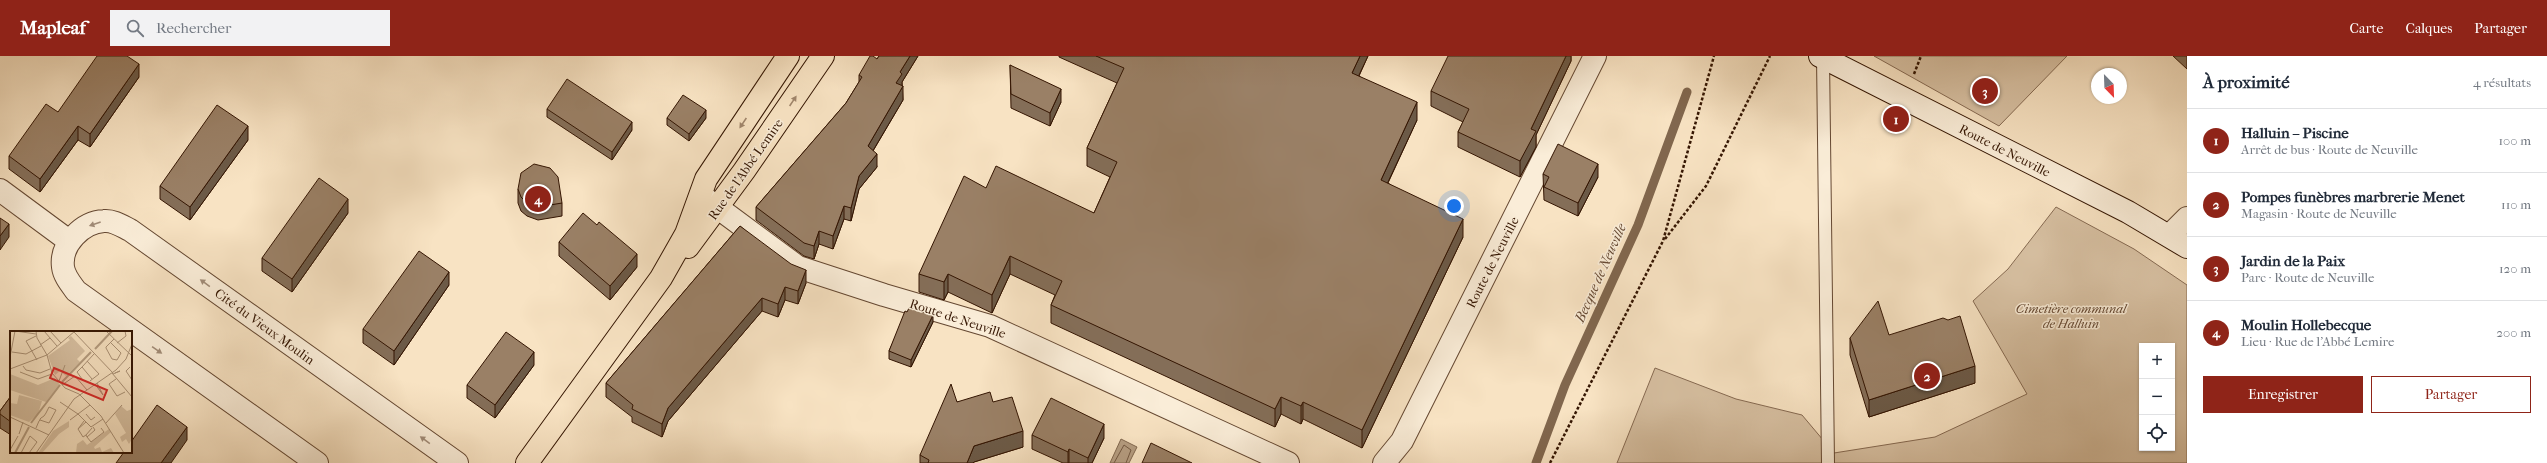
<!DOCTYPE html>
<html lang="fr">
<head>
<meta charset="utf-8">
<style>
  :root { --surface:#fff; --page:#f2f2f3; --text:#1f2937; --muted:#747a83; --line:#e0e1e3; --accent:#8f2418 }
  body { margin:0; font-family:"IM FELL French Canon",serif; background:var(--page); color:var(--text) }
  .controls { position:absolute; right:12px; bottom:12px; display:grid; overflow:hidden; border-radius:0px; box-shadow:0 1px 3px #0004 }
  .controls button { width:36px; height:36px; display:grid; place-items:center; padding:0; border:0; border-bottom:1px solid var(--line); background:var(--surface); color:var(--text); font:20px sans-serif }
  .compass { position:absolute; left:2091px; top:12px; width:36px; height:36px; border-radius:50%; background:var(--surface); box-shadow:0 1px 3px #0004; rotate:157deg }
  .you { position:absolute; left:1454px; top:150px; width:14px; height:14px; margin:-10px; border:3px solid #fff; border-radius:50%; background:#1a73e8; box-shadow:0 0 0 6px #1a73e833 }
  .badge { display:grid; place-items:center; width:26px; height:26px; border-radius:50%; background:var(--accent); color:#fff; font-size:13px; font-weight:700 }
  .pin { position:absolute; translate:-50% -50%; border:2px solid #fff; box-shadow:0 1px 4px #0006 }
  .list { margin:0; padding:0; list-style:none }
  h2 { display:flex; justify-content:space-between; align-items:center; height:52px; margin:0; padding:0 16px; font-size:17px }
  h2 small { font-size:13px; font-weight:400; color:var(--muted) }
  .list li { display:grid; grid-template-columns:26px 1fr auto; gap:12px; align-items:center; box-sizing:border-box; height:64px; padding:0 16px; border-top:1px solid var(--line) }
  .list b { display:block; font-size:15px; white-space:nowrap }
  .list p { margin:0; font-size:13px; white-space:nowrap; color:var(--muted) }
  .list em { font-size:13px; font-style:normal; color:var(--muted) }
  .actions { display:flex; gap:8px; padding:12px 16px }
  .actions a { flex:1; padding:9px 0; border:1px solid var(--accent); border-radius:0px; text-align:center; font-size:14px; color:var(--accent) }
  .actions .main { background:var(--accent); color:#fff }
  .icon { flex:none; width:22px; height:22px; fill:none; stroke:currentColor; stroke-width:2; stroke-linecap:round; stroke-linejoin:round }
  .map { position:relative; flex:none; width:2187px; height:407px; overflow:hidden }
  header { display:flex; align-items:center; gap:24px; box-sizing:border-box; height:56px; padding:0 20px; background:var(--accent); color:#fff }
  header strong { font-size:19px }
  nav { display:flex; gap:22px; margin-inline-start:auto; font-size:14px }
  .search { width:280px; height:36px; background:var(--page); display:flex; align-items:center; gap:10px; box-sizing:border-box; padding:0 14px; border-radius:0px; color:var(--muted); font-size:15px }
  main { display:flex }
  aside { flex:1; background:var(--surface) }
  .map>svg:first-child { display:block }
</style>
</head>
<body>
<header>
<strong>Mapleaf</strong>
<div class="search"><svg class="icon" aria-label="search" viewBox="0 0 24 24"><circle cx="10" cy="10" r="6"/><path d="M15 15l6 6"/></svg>Rechercher</div>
<nav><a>Carte</a><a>Calques</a><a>Partager</a></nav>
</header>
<main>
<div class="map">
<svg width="2187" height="407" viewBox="0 0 2187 407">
  <rect width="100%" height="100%" fill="#f8e3c3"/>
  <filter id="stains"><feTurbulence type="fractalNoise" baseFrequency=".005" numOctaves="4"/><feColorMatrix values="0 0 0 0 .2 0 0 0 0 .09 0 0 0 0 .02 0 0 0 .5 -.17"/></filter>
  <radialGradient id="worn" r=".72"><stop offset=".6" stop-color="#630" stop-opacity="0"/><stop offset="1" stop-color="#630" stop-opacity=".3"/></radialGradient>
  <!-- green -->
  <g fill="#d7c0a2" stroke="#866a52" fill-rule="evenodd">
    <path d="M1874,0H2067L1999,70Z"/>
    <path d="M2056,151L2134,193L2187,229V407H1617L1655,312L1736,343L1802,359L1834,397L1935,381L2027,338L1973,245L2008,213ZM2142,290H2172V392H2142Z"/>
  </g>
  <!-- water -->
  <path fill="#b59d81" stroke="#81674e" d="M1121,383L1137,391L1129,407H1110Z"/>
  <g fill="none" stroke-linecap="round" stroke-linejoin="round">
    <!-- shore -->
    <path stroke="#745942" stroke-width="1" d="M1114,407L1124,389L1131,394L1126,407"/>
    <!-- stream -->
    <path stroke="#81674e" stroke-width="9" d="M1536,407L1565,329L1638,169L1687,36"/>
    <!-- lane casing -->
    <g stroke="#654832" stroke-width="14">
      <path id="lane" d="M1823,1L1828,407"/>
    </g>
    <!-- street casing -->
    <g stroke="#654832" stroke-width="24">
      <g id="street">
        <path d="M0,134L69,185"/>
        <path d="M702,140L798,211L884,239L990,270L1288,407"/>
        <path d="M2170,179L2187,162"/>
        <path d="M317,407L76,235C71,228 64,220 63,211C60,188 83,166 104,165C113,164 122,170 130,174L457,407"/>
        <path d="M1384,407L1402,385L1595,0"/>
      </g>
    </g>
    <!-- secondary casing -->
    <g stroke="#341502" stroke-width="24">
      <path id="secondary" d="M1820,0L2128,156L2187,191"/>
    </g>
    <!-- primary casing -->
    <g stroke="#341502" stroke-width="24">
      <g id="primary">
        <path d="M688,191L744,115L823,0"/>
        <path d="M527,407L661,222L686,178L706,123L788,0"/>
      </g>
    </g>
    <!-- path -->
    <g stroke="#341502" stroke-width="2.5" stroke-dasharray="3 2" stroke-linecap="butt">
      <path d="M1914,18L1921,0"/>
      <path d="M1665,183L1706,130L1770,0"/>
      <path d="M1550,407L1663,185L1714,0"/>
    </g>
    <!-- lane -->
    <use href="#lane" stroke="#faedd8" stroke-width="12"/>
    <!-- street -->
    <use href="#street" stroke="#faedd8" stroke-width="22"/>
    <!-- secondary -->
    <use href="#secondary" stroke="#faedd8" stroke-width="22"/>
    <!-- primary -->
    <use href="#primary" stroke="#f8e3c3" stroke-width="22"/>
  </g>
  <!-- wall -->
  <g fill="#846e58" stroke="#341502">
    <path d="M879,0H918L902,26L903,44L873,95L877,111L859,133L851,165L844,163L833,193L819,188L814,203L804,200L756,164V151L846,47L859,26V19L877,3Z"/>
    <path d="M1059,0H1368L1359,20L1417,64L1388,127L1463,181L1362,392L1303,363L1301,368L1281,358L1275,371L1051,267V249L1055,239L1010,218L992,257L948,236L944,244L919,236V218L986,132L1094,157L1110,121L1087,110V92L1117,27L1059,1Z"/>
    <path d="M1571,0V5L1536,79V91L1520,121L1458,91V76L1463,66L1431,50V35Z"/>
    <path d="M2173,0H2187V13Z"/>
    <path d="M1010,9L1061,46L1050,70L1011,52Z"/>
    <path d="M139,21L90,91L78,84L40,136L9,113V100L58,56Z"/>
    <path d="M547,53L632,74L612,104L547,61Z"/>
    <path d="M667,62H706L689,85L667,69Z"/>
    <path d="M248,84L190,164L160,143V130Z"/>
    <path d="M1543,118L1598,121L1578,160L1544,144Z"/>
    <path d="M518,133L562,147V160L538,164L527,160L521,155L518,147Z"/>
    <path d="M348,157L292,236L262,215V202Z"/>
    <path d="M597,169L637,211L610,244L559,200V186Z"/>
    <path d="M740,170L806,227L798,248L785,244L778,261L762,255L668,365L662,381L632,366V361L606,341V327Z"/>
    <path d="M449,229L394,309L363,287V273Z"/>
    <path d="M907,256L933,266L911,311L889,303V295Z"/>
    <path d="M1889,279L1975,327L1869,361L1850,299V282Z"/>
    <path d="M534,309L495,362L467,342V329Z"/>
    <path d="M11,340V379L0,372V355Z"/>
    <path d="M957,346H993L1023,391L974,406L973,407H920V399Z"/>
    <path d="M1032,379L1104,382L1092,407H1063L1032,393Z"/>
  </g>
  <!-- shaded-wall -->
  <g fill="#6c5a47" stroke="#341502">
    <path d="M910,0H918L902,26V31L896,27L900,16Z"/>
    <path d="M1360,0H1368L1352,34V17Z"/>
    <path d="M1566,0H1571V5L1536,79V91L1520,121V105L1531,73Z"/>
    <path d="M139,8V21L90,91V78Z"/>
    <path d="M903,30V44L868,103V90Z"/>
    <path d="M1061,33V46L1050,70V57Z"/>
    <path d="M1417,46V64L1381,141V124Z"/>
    <path d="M706,54V62L689,85V78Z"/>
    <path d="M632,66V74L612,104V96Z"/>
    <path d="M78,70V84L40,136V123Z"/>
    <path d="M248,70V84L190,164V151Z"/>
    <path d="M877,98V111L859,133L851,165V152L859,120Z"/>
    <path d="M1598,108V121L1578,160V147Z"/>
    <path d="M348,143V157L292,236V223Z"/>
    <path d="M844,150V163L833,193V180Z"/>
    <path d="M1463,163V181L1362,392V374Z"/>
    <path d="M9,168V181L0,194V180Z"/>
    <path d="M819,175V188L814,203V190Z"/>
    <path d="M637,198V211L610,244V230Z"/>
    <path d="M1010,200V218L992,257V239Z"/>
    <path d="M806,214V227L798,248V235Z"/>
    <path d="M449,216V229L394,309V295Z"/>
    <path d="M948,218V236L944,244V226Z"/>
    <path d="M785,231V244L778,261V248Z"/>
    <path d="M762,242V255L668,365L662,381V368L668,352Z"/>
    <path d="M933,259V266L911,311V304Z"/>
    <path d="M534,296V309L495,362V349Z"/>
    <path d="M1975,310V327L1869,361V344Z"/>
    <path d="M1281,341V358L1275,371V353Z"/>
    <path d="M1303,346V363L1301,368V350Z"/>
    <path d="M1104,368V382L1092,407H1088V402Z"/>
    <path d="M187,371V384L171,407H161Z"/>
    <path d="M1023,375V391L974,406L973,407H967L974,390Z"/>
    <path d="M1069,393V407H1068V396Z"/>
  </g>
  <!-- building -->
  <g fill="#9a8066" stroke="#341502">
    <path d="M97,0H127L139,8L90,78L78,70L40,123L9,100L46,48L58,56Z"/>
    <path d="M870,0H873L877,3L879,0H910L900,16L902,18L896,27L903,30L868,90L877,98L859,120L851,152L844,150L833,180L819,175L814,190L804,187L756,151L846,47L862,21L859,19Z"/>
    <path d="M1096,0H1360L1352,17L1417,46L1381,124L1463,163L1362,374L1303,346L1301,350L1281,341L1275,353L1051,249L1062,225L1010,200L992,239L948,218L944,226L919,218L964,120L986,132L996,110L1094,157L1117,106L1087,92L1124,12Z"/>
    <path d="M1448,0H1566L1531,73L1536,75L1520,105L1458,76L1469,53L1431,35Z"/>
    <path d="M1010,9L1061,33L1050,57L1011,38Z"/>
    <path d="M567,23L632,66L612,96L547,53Z"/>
    <path d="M683,39L706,54L689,78L667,62Z"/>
    <path d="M217,49L248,70L190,151L160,130Z"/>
    <path d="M1558,88L1598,108L1578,147L1544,131L1549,121L1543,118Z"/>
    <path d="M534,108L550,112L558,121L562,147L538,151L527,147L521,141L518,133L521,117Z"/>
    <path d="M319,122L348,143L292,223L262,202Z"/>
    <path d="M583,157L597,169L599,166L637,198L610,230L559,186Z"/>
    <path d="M0,162L9,168L0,180Z"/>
    <path d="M740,170L791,208L806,214L798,235L785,231L778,248L762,242L668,352L662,368L632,353L633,349L606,327Z"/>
    <path d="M419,195L449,216L394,295L363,273Z"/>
    <path d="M1878,245L1889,279L1943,262L1948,264L1960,260L1975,310L1869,344L1850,282Z"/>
    <path d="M909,252L933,259L911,304L889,295L905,255L907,256Z"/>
    <path d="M506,276L534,296L495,349L467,329Z"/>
    <path d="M951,328L957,346L990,336L993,346L1012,341L1023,375L974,390L967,407H928L929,404L920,399Z"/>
    <path d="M11,340V366L0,358V355Z"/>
    <path d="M1051,342L1104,368L1088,402L1069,393L1068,396L1032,379Z"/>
    <path d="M157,349L187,371L161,407H116L124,396H131V386Z"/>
    <path d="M1151,387L1192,407H1142Z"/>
  </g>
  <!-- one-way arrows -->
  <defs><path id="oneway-solid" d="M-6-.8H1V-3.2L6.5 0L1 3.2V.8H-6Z"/></defs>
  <g fill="#a0866c">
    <use href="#oneway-solid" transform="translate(793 45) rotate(-56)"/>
    <use href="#oneway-solid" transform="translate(743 67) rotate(124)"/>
  </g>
  <g fill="#a18c78">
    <use href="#oneway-solid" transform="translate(95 168) rotate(161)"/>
    <use href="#oneway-solid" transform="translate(205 227) rotate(-144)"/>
    <use href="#oneway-solid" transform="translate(157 294) rotate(35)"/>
    <use href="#oneway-solid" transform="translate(425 384) rotate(-144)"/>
  </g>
  <g text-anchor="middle" stroke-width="3" stroke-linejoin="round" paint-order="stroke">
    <!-- street labels -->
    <g font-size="13" fill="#341502" stroke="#faedd8">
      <text transform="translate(2005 94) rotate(27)" y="5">Route de Neuville</text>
      <text transform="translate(745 113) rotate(-55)" y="5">Rue de l'Abbé Lemire</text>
      <text transform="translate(1492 206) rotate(-63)" y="5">Route de Neuville</text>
      <text transform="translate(958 262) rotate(18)" y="5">Route de Neuville</text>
      <text transform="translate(265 270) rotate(36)" y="5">Cité du Vieux Moulin</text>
    </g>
    <!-- park labels -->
    <g font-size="13" font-style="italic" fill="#654832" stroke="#faedd8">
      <text x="2071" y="257">Cimetière communal<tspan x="2071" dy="15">de Halluin</tspan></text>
    </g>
    <!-- water labels -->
    <g font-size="14" font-style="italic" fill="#684b35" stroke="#faedd8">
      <text transform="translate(1600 217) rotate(-66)" y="5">Becque de Neuville</text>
    </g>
  </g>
  <!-- overview -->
  <g transform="translate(10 275)">
    <rect width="122" height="122" fill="#f8e3c3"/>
    <path d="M61,5L75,20L67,28L70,31L56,45L50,40L45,44L38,25L60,9L58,7ZM0,43L28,54L45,47L50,54L36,71L0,59ZM9,64L32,70L28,83L19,91L0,84V72L7,73ZM111,75L117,80L122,78V108L119,113L116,108L112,111L110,106L116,102L105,83ZM59,90V96L49,103L32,122H28L43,100ZM99,98L101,101L84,116L85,118L90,116L92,121L101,117L104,122H66L67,113L73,109L77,114Z" fill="#d7c0a2"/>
    <path fill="none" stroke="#b59d81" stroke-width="2" d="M85,18L102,0M52,51L81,21M21,92L50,54M5,122L19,96"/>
    <path fill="none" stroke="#aa9176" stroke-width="1" d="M5,0L26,3M26,0L27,7L37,24L42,42L55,57L69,63M34,0L47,15M40,0L51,12M96,0L122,25M64,1L103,42M26,5L16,10L27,29M101,12L111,22L107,29L102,28L96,17V16L104,8M107,12L116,5L115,0M30,14L40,7M2,21L16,23L31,15M37,24L65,0M0,26L5,0M77,30L89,43L80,50M13,35L16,39L30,42L40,38M72,36L67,41L72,48M120,36L116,40L122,49M0,38L37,24M10,41L28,48L42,43M102,42L122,66M103,43L110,40L105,42M82,48L72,36L84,23M106,48L99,53L107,65L115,61M49,50L55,34M85,53L93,64L87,52M52,54L65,45L77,59M69,63L91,85L114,122M50,71L68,83L81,96L93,88M76,83L81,89L85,86M0,86L39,104M60,89L80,74M74,90L68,98L76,91M96,92L112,74M26,97L29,90L30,89V88L31,87L34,85L36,82L39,76L46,79L39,92L30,89M82,97L76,104L77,106L85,99L83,96M68,98L73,106L76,104M9,103L13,91M77,106L81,111L94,101L91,97M0,119L8,105M11,122L20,105L27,111L19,122M26,122L64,68L106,39L116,28L122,13"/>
    <path fill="#d62828" fill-opacity="0.15" stroke="#d62828" stroke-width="2" d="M44,37L97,59L93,69L40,47Z"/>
    <rect width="122" height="122" fill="none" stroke="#341502" stroke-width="2"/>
  </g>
  <rect width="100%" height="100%" filter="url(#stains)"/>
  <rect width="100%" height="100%" fill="url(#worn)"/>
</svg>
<div class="controls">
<button>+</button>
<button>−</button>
<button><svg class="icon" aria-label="locate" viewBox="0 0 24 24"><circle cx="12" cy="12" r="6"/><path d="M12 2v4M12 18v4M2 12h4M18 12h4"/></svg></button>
</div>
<svg class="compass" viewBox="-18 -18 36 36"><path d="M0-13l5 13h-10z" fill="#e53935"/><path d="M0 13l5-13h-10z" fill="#747a83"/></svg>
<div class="you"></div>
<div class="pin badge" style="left:1896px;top:63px">1</div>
<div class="pin badge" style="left:1927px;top:320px">2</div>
<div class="pin badge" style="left:1985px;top:35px">3</div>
<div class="pin badge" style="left:538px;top:143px">4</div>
</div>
<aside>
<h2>À proximité<small>4 résultats</small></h2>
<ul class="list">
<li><span class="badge">1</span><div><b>Halluin – Piscine</b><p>Arrêt de bus · Route de Neuville</p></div><em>100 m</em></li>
<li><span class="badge">2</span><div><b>Pompes funèbres marbrerie Menet</b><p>Magasin · Route de Neuville</p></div><em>110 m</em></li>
<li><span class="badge">3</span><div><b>Jardin de la Paix</b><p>Parc · Route de Neuville</p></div><em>120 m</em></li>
<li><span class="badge">4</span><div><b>Moulin Hollebecque</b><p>Lieu · Rue de l'Abbé Lemire</p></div><em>200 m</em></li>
</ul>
<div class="actions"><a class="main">Enregistrer</a><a>Partager</a></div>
</aside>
</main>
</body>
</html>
